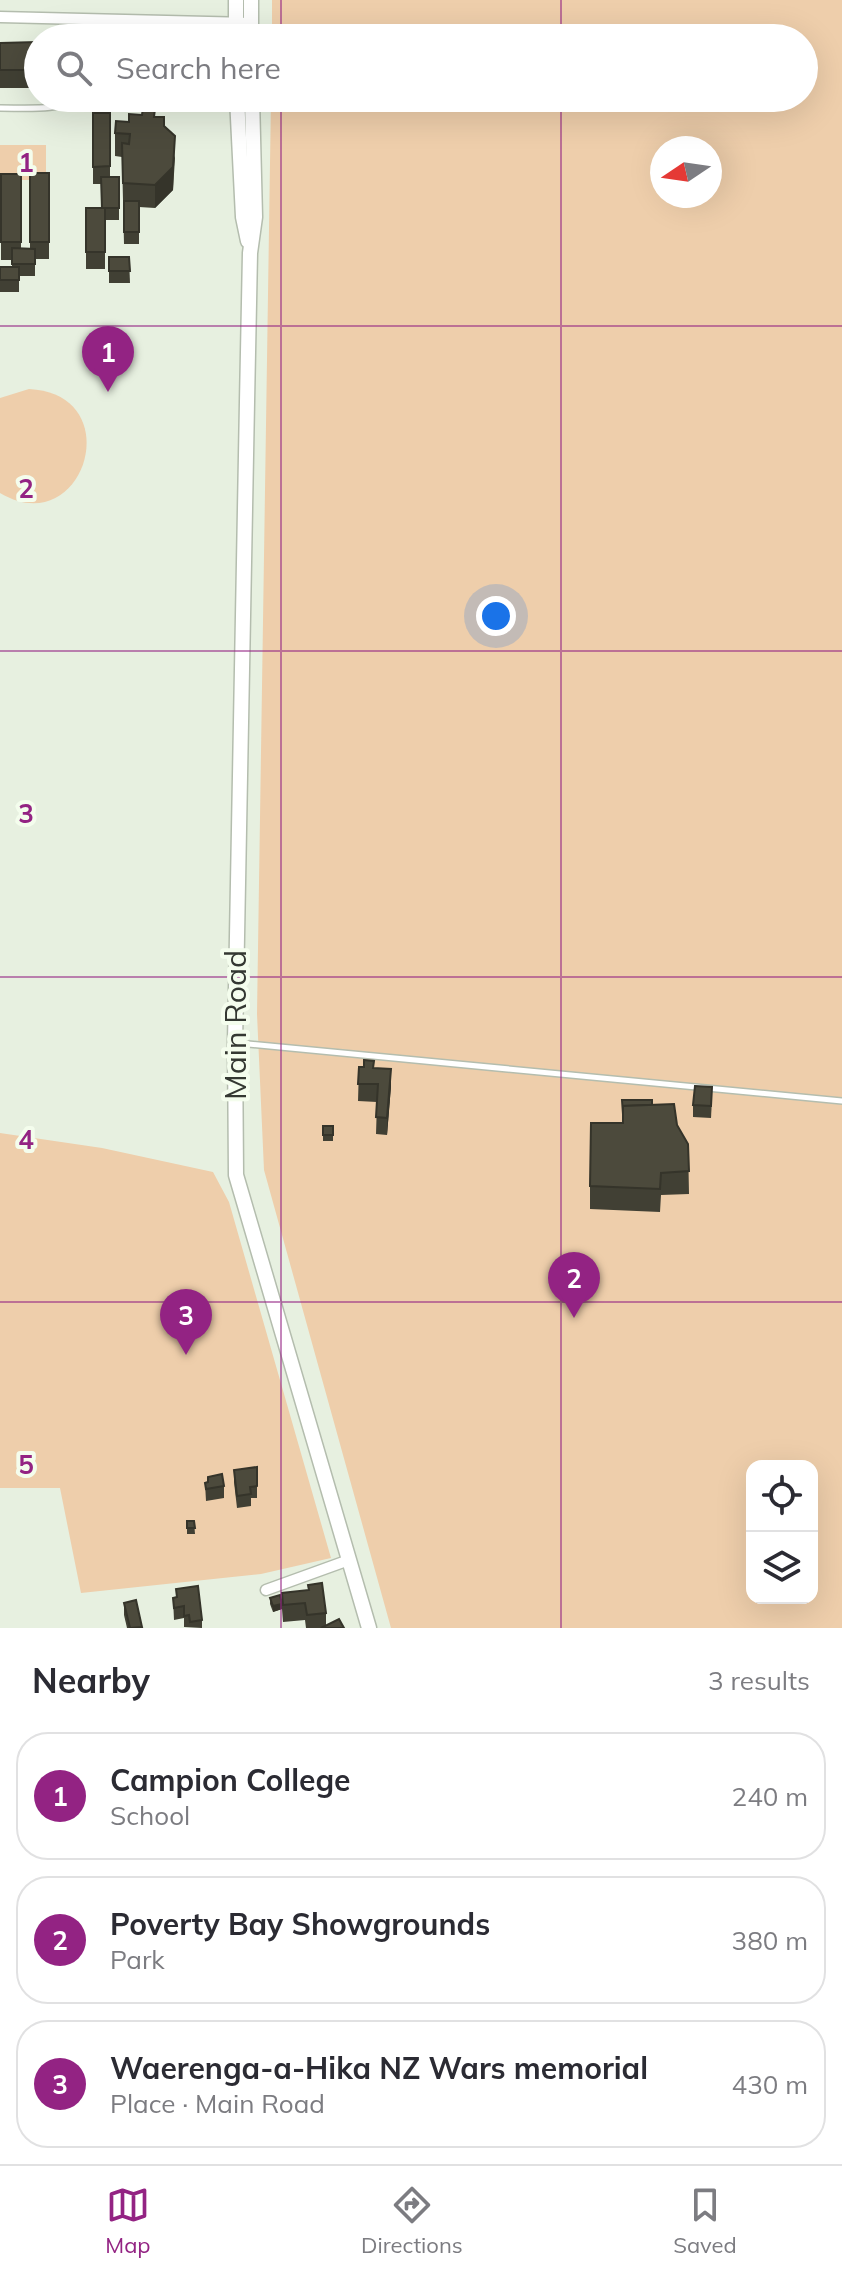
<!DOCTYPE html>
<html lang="en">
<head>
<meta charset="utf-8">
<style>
  :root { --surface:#fff; --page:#f2f2f3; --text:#2b2b33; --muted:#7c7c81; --line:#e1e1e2; --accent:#932383 }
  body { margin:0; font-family:Mulish,sans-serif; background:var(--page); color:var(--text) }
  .controls { position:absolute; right:24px; bottom:24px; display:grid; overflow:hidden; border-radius:16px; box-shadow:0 8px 32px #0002 }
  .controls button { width:72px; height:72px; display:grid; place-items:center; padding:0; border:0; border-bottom:2px solid var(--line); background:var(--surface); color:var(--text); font:40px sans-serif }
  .compass { position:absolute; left:650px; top:136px; width:72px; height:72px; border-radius:50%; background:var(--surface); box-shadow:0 8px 32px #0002; rotate:257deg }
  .you { position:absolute; left:496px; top:616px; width:28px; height:28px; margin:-20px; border:6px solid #fff; border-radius:50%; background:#1a73e8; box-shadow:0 0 0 12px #1a73e833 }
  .badge { display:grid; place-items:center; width:52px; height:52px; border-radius:50%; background:var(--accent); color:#fff; font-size:26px; font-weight:700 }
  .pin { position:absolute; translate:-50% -66px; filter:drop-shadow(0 2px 4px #0008) }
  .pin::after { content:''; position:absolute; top:42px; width:28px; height:24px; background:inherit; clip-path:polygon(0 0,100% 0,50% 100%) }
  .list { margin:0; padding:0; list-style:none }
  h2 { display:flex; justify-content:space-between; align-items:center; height:104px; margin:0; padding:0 32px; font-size:34px }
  h2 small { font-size:26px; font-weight:400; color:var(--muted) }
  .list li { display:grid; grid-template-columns:52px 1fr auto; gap:24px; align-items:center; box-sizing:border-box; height:128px; margin:0 16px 16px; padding:0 16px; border:2px solid var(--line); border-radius:32px }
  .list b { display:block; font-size:30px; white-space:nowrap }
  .list p { margin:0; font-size:26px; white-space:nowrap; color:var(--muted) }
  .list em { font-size:26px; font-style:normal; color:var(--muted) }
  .icon { flex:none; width:44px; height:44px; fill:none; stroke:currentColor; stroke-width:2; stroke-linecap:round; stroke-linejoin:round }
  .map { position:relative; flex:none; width:842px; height:1628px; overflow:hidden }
  .search { position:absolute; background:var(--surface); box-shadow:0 8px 32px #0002; left:24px; right:24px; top:24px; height:88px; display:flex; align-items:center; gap:20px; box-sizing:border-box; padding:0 28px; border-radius:44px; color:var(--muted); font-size:30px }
  .sheet { height:536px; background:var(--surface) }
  nav { display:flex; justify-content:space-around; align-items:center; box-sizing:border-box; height:112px; border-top:2px solid var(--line); background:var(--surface); font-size:22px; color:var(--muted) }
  nav a { display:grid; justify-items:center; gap:4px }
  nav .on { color:var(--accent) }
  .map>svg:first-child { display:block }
</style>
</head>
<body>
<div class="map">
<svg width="842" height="1628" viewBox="0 0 842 1628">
  <rect width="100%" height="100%" fill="#e7f0e0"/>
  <!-- green -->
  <g fill="#eeceab" fill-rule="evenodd">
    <path d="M272,0H842V1628H391L264,1170L257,1014L271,98H804V38H272ZM662,148H710V196H662ZM752,1466H812V1598H752Z"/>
    <rect x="0" y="145" width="46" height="35"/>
    <path d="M29,389C130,394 84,543 0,493V398Z"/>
    <path d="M0,1133L102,1148L213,1172L229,1202L331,1558L261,1574L81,1593L60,1488H0Z"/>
  </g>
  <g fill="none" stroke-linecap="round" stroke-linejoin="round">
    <!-- lane casing -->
    <g stroke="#b4bdae" stroke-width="8">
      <g id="lane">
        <path d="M148,38L152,20"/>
        <path d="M0,108C29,108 58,111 84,98"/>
        <path d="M238,1043L842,1101"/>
      </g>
    </g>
    <!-- street casing -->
    <g stroke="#b4bdae" stroke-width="13">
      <g id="street">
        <path d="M0,17L250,23"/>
        <path d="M266,1590L349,1560"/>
      </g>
    </g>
    <!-- secondary casing -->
    <g stroke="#b4bdae" stroke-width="17">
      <g id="secondary">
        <path d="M251,0V38"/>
        <path d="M236,38V0"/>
        <path d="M237,98L243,217L248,241"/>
        <path d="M252,98L255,217L250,253L247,402L235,1043L236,1175L369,1628"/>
      </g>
    </g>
    <!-- lane -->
    <use href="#lane" stroke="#fff" stroke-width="5"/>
    <!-- street -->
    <use href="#street" stroke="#fff" stroke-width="10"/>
    <!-- secondary -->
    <use href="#secondary" stroke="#fff" stroke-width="14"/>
  </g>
  <!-- wall -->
  <g fill="#414034">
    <path d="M37,42V88H0V43Z"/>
    <path d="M93,113H110V177H119V220H105V269H86V208H101V184H93Z"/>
    <path d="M155,117L164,126L175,158L173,190L155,208L139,207V244H124L122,157L115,156V133L129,122Z"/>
    <path d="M30,173H49V259H35V276H19V292H0V267H12V260H1V174H21V248L30,249Z"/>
    <path d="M109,257H129L130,283H109Z"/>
    <path d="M359,1067L374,1068L391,1086L387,1135L376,1134L377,1102L358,1101Z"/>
    <path d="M712,1099L711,1118L693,1117V1105Z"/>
    <path d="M622,1100L652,1105L677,1125L688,1144L689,1194L661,1195L660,1212L590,1209V1186L623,1123Z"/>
    <rect x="323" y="1126" width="10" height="15"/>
    <path d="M257,1467V1498H251V1506L237,1508L234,1482V1470Z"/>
    <path d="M208,1477L224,1486V1498L206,1501L205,1483L208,1482Z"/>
    <path d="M187,1521H194L195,1534H187Z"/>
    <path d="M176,1589L202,1620V1628L184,1627V1618L174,1620L173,1598L176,1597Z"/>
    <path d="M282,1593L326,1613V1626L344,1628H306L305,1620L283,1622L282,1609L273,1612L270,1604V1598L282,1600Z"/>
    <path d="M124,1603L142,1628H127L124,1615Z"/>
  </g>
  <!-- shaded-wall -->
  <g fill="#35342a">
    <path d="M175,136L173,190L155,208V185Z"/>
    <path d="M391,1069V1086L387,1135V1118Z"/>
    <path d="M282,1604V1609L273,1612V1606Z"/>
  </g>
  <!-- building -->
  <g fill="#4c4a3c" stroke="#35342a" stroke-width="2">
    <path d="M37,42V70H0V43Z"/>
    <path d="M143,108L155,109L154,117H164V126L175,136L173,167L155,185L123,183L122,143L129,144L130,134L115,133L116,121L129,122V114L142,115Z"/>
    <path d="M93,113H110V166L93,167Z"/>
    <rect x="30" y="173" width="19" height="69"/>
    <rect x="1" y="174" width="20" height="68"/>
    <path d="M101,177H119V208H102Z"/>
    <rect x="124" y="201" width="15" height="31"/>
    <rect x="86" y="208" width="19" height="44"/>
    <path d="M12,248L35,249V264H12Z"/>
    <path d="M109,257H129L130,271H109Z"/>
    <rect x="0" y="267" width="19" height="13"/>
    <path d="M364,1060L374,1061L373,1068L391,1069L387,1118L376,1117L378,1084H358L359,1067H364Z"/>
    <path d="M695,1086L712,1087L711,1106L693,1105Z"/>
    <path d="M622,1100H652V1105L623,1106V1114Z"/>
    <path d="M674,1104L677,1125L688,1144L689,1171L661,1173L660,1189L590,1186L591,1123H623V1106Z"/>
    <rect x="323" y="1126" width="10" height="9"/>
    <path d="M257,1467V1486L250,1487L251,1494L237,1496L234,1470Z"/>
    <path d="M222,1474L224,1486L206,1489L205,1483L208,1482V1477Z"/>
    <path d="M187,1521H194L195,1528H187Z"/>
    <path d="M322,1583L326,1613L307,1615L305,1603L283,1605L282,1593L309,1590L308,1585Z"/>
    <path d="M198,1586L202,1620L190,1622L189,1615L184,1616V1606L174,1608L173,1598L177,1597L176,1589Z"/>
    <path d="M280,1595L282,1604L273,1606L270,1598Z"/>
    <path d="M136,1600L142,1627L130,1628L124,1603Z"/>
    <path d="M339,1619L344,1628H321Z"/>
  </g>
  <!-- grid -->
  <path fill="none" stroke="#932383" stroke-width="2" stroke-opacity="0.55" d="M281,0V38M561,0V38M281,98V1628M561,98V1628M0,326H842M0,651H842M0,977H842M0,1302H842"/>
  <g text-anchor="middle" stroke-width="8" stroke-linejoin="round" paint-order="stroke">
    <!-- street labels -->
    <g font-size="30" fill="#343832" stroke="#f4fded">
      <text transform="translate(236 1025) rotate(-90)" y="10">Main Road</text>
    </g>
  </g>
  <g font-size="26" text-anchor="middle" font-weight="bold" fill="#932383" stroke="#f4fded" stroke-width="8" stroke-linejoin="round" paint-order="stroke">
    <text x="26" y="172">1</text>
    <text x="26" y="498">2</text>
    <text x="26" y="823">3</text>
    <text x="26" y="1149">4</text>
    <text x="26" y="1474">5</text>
  </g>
</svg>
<div class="controls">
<button><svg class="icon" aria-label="locate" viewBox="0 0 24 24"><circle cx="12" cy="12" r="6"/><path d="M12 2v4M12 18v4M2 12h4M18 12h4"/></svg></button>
<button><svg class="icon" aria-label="layers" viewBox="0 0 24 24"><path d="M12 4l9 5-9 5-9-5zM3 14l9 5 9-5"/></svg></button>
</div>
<svg class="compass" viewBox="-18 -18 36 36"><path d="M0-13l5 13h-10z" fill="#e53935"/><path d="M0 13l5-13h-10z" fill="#7c7c81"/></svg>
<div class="you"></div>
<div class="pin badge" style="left:108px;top:392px">1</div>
<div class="pin badge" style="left:574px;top:1318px">2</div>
<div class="pin badge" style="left:186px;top:1355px">3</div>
<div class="search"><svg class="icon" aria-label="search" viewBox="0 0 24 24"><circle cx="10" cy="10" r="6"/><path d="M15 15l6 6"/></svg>Search here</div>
</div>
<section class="sheet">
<h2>Nearby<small>3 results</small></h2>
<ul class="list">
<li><span class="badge">1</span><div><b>Campion College</b><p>School</p></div><em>240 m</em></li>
<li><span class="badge">2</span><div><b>Poverty Bay Showgrounds</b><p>Park</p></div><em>380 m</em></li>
<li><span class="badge">3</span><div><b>Waerenga-a-Hika NZ Wars memorial</b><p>Place · Main Road</p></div><em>430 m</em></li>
</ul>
</section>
<nav>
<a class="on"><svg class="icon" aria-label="map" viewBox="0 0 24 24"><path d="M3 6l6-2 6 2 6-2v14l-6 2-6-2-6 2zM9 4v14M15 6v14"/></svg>Map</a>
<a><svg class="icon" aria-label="directions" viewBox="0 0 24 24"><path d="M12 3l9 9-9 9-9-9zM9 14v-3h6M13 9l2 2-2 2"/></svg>Directions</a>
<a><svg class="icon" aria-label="saved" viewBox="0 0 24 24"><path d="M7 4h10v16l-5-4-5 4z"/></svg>Saved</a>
</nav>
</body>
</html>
